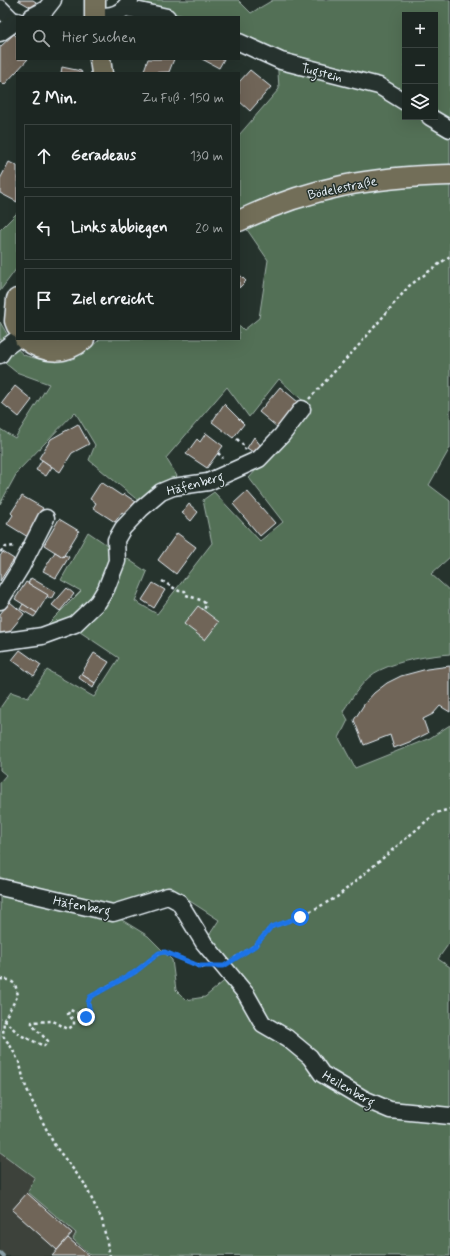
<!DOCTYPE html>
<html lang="de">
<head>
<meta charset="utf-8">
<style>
  :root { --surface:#1c2622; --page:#29322f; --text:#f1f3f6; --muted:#a0a5a5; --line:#3a4340 }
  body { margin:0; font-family:Mynerve,sans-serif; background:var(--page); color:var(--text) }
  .controls { position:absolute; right:12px; top:12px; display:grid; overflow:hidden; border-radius:0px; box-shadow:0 4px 16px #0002 }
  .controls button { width:36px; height:36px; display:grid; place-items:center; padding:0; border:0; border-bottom:1px solid var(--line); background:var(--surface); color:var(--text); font:20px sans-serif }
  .stop { position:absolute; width:12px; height:12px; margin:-9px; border:3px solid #1a73e8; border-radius:50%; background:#fff }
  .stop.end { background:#1a73e8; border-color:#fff; box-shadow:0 1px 4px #0008 }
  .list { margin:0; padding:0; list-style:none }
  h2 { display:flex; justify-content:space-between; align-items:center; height:52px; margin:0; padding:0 16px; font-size:17px }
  h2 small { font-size:13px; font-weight:400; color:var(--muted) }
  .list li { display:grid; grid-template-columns:26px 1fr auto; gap:12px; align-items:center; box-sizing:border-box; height:64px; margin:0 8px 8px; padding:0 8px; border:1px solid var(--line); border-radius:0px }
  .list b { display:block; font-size:15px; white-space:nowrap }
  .list em { font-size:13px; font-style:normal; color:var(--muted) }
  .icon { flex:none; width:22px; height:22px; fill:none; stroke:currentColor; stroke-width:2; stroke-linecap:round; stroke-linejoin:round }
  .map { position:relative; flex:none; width:450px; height:1256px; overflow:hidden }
  .search { position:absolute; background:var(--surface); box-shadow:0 4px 16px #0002; left:16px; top:16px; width:224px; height:44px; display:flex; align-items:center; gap:10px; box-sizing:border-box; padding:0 14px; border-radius:0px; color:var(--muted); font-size:15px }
  .panel { position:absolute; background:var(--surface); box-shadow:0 4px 16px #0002; left:16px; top:72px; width:224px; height:268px; border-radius:0px }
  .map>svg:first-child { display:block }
</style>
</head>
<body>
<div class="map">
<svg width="450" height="1256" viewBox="0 0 450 1256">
  <rect width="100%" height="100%" fill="#26332d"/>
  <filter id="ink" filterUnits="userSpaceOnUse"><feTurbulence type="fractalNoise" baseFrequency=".025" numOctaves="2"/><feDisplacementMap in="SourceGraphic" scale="8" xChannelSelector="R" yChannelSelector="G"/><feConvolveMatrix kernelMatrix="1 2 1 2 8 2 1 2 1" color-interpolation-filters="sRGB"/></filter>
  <g filter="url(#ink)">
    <!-- built -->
    <path fill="#3c423a" d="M0,1152L35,1178L29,1192L76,1234L73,1239L108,1256H0Z"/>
    <!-- green -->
    <g fill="#536f56" stroke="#9eb0a7" fill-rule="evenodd">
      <path d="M134,0H238L251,13L273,0H450V448L429,485L450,501V557L431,574L450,591V654C427,656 401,660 380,670C364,677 353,697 343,711L348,720L339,738L355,768L430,738L450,725V942L438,959L450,967V1256L90,1255L73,1239L76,1233L28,1192L35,1178L0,1152V782L6,775L0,770V708L11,692L28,698L47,670L94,697L119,658L68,624L42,630L81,591L61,580L88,532L147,572L135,601L157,614L212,543L203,500L214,492L260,541L283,522L249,478L311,408L279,379L249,417L227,387L166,458L177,476L141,503L89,460L95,445L75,412L18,471L0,504V429L15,438L49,384L16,372L0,359V322C6,332 14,348 24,355C28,357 35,358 39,359C66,367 81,357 100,339H239V325L244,330L259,318L268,260L239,218V135L279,89L277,55L239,37V17H189L132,4ZM405,15H435V117H405ZM179,894L219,920L206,940L229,977L205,997L186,1000L176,990L172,960L148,936L117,917Z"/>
      <path d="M17,213V268L0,291V230Z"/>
    </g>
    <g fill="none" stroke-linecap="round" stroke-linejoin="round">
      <!-- stream -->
      <path stroke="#8a9fa7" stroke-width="4" d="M0,1253L3,1256"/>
    </g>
    <!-- building -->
    <g fill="#706559" stroke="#e8f1f8">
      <path d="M18,0H33L36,2L32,8Z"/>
      <path d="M14,34L17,37V59H28L4,85L0,81V47Z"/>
      <path d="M148,59H174L169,72L143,73Z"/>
      <path d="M202,59H224L219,68Z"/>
      <path d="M62,67L81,71L82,73H61Z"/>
      <path d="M250,70L271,87L250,111L239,101V82Z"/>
      <path d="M9,162L17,166V202L0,193V179Z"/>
      <path d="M239,274L246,281L239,288Z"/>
      <path d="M15,386L32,400L19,417L2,403Z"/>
      <path d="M280,387L298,402L277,427L259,412Z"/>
      <path d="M224,404L244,424L233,438L212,422Z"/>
      <path d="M78,424L89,444L72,453L60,472L39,458L51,439Z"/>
      <path d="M206,433L223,446L207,468L186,454L197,439L200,442Z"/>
      <path d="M254,437L261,446L256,454L247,448Z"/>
      <path d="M42,460L52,467L46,476L36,470Z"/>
      <path d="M101,482L122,496L124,494L136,502L127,515L122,512L115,522L93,508L96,503L90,499Z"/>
      <path d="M247,491L275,523L260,536L233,504Z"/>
      <path d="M22,496L43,508L35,520L38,522L28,537L7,524L13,515L11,513Z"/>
      <path d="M189,504L198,512L191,521L182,513Z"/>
      <path d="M59,519L79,531L63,557L44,545Z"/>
      <path d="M177,533L196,547L176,574L158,560Z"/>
      <path d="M3,552L14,559L0,581V556Z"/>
      <path d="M55,552L63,557L65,555L69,557L56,578L43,571Z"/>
      <path d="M31,578L55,592L51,599L28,583Z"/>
      <path d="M26,582L48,595L37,613L15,599Z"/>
      <path d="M153,583L165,590L154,608L142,600Z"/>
      <path d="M67,588L74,594L60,611L52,605Z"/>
      <path d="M10,602L24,614L4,638L0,635V614Z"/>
      <path d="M23,604L37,613L34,617L20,609Z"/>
      <path d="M198,606L219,622L205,640L184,624Z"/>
      <path d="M20,650L41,665L34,676L12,660Z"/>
      <path d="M94,653L109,662L95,683L81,674Z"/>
      <path d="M450,666V712L440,706L433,714L423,719L428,733L412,741L394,748L390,735L364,745L354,720L365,703L374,693L387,683L401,676L427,669Z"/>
      <path d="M81,674L95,683L93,688L79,678Z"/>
      <path d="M27,1193L72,1233L57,1250L12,1210Z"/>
      <path d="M68,1238L89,1256H52Z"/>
    </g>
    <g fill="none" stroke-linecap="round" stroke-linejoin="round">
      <!-- minor casing -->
      <g stroke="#e8f1f8" stroke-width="19">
        <g id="minor">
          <path d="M0,8L14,22"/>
          <path d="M126,8L167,17"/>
          <path d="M31,17L46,9L53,0"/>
          <path d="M95,17C111,16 122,15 130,0"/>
          <path d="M0,33L17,21"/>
          <path d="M239,42L281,61L379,86L405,102"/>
          <path d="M430,117L450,129"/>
          <path d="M0,355L5,348L17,339"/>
          <path d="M0,601L21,567L46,518"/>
          <path d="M0,642L42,636L75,624L98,602L106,589L117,561L116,540L123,528L141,509L161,492L173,487L208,482L259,459L282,435L302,409"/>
          <path d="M0,887L113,913L168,896L179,902L204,943L246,994L263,1024L287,1038L310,1057L322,1074L364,1099L390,1110L450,1116"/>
        </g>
      </g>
      <!-- major casing -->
      <g stroke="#e8f1f8" stroke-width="23">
        <g id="major">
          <path d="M95,17V0"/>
          <path d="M100,59L102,73"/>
          <path d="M239,221C310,187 372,177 450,175"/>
          <path d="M17,299L15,321L17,326"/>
          <path d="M25,339C45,354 65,355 84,339"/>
        </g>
      </g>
      <!-- path -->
      <g stroke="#e8f1f8" stroke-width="2.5" stroke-dasharray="3 3" stroke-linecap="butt">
        <path d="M309,399L360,344L409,286L450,256"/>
        <path d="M237,439L242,444L246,450"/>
        <path d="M218,453L223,458"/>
        <path d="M0,552L6,547L16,546"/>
        <path d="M162,581L179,591H185L186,595L203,601L206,605L204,610"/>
        <path d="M235,958L255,946L271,927L300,917L337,897L436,813L450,809"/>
        <path d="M0,979L9,980L15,984L18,995L4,1020L3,1036L10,1045L20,1064L24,1082L32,1101L55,1146L84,1183L102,1220L110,1256"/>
        <path d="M4,1020L20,1035L44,1046L48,1041L32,1025V1022L53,1021L68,1029L74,1025V1021L68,1014L70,1010L92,1019L88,1003L90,997L135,972L159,953L165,952L199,966L206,967"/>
      </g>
      <!-- minor -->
      <use href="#minor" stroke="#26332d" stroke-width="16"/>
      <!-- major -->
      <use href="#major" stroke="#726e59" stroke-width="20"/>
    </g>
  </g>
  <g fill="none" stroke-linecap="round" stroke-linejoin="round" filter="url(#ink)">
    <!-- route -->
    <path stroke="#1a73e8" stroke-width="5" d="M86,1017L92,1019L88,1003L90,997L135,972L159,953L165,952L199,966H224L255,946L271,927L300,917"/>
  </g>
  <g text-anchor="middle" stroke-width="3" stroke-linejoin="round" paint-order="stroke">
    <!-- street labels -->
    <g font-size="13" fill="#e8f1f8" stroke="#26332d">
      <text transform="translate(322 72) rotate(14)" y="5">Tugstein</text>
      <text transform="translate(342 187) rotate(-12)" y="5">Bödelestraße</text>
      <text transform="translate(195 483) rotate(-15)" y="5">Häfenberg</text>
      <text transform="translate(82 905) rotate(11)" y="5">Häfenberg</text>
      <text transform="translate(349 1088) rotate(30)" y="5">Heilenberg</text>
    </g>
  </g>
</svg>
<div class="controls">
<button>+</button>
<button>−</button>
<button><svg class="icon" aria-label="layers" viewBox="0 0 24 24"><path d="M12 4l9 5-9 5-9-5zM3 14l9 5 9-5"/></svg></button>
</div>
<div class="stop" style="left:300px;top:917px"></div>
<div class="stop end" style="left:86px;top:1017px"></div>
<div class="search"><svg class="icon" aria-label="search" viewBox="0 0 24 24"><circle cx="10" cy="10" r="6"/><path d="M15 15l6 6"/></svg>Hier suchen</div>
<section class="panel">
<h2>2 Min.<small>Zu Fuß · 150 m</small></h2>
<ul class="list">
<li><svg class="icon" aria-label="ahead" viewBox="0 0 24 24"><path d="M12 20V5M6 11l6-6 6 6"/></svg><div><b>Geradeaus</b></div><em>130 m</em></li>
<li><svg class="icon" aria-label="left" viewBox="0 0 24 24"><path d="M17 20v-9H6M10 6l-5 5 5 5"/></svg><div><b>Links abbiegen</b></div><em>20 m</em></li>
<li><svg class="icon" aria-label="arrive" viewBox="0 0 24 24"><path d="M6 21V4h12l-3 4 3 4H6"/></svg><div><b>Ziel erreicht</b></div></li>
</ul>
</section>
</div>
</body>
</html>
